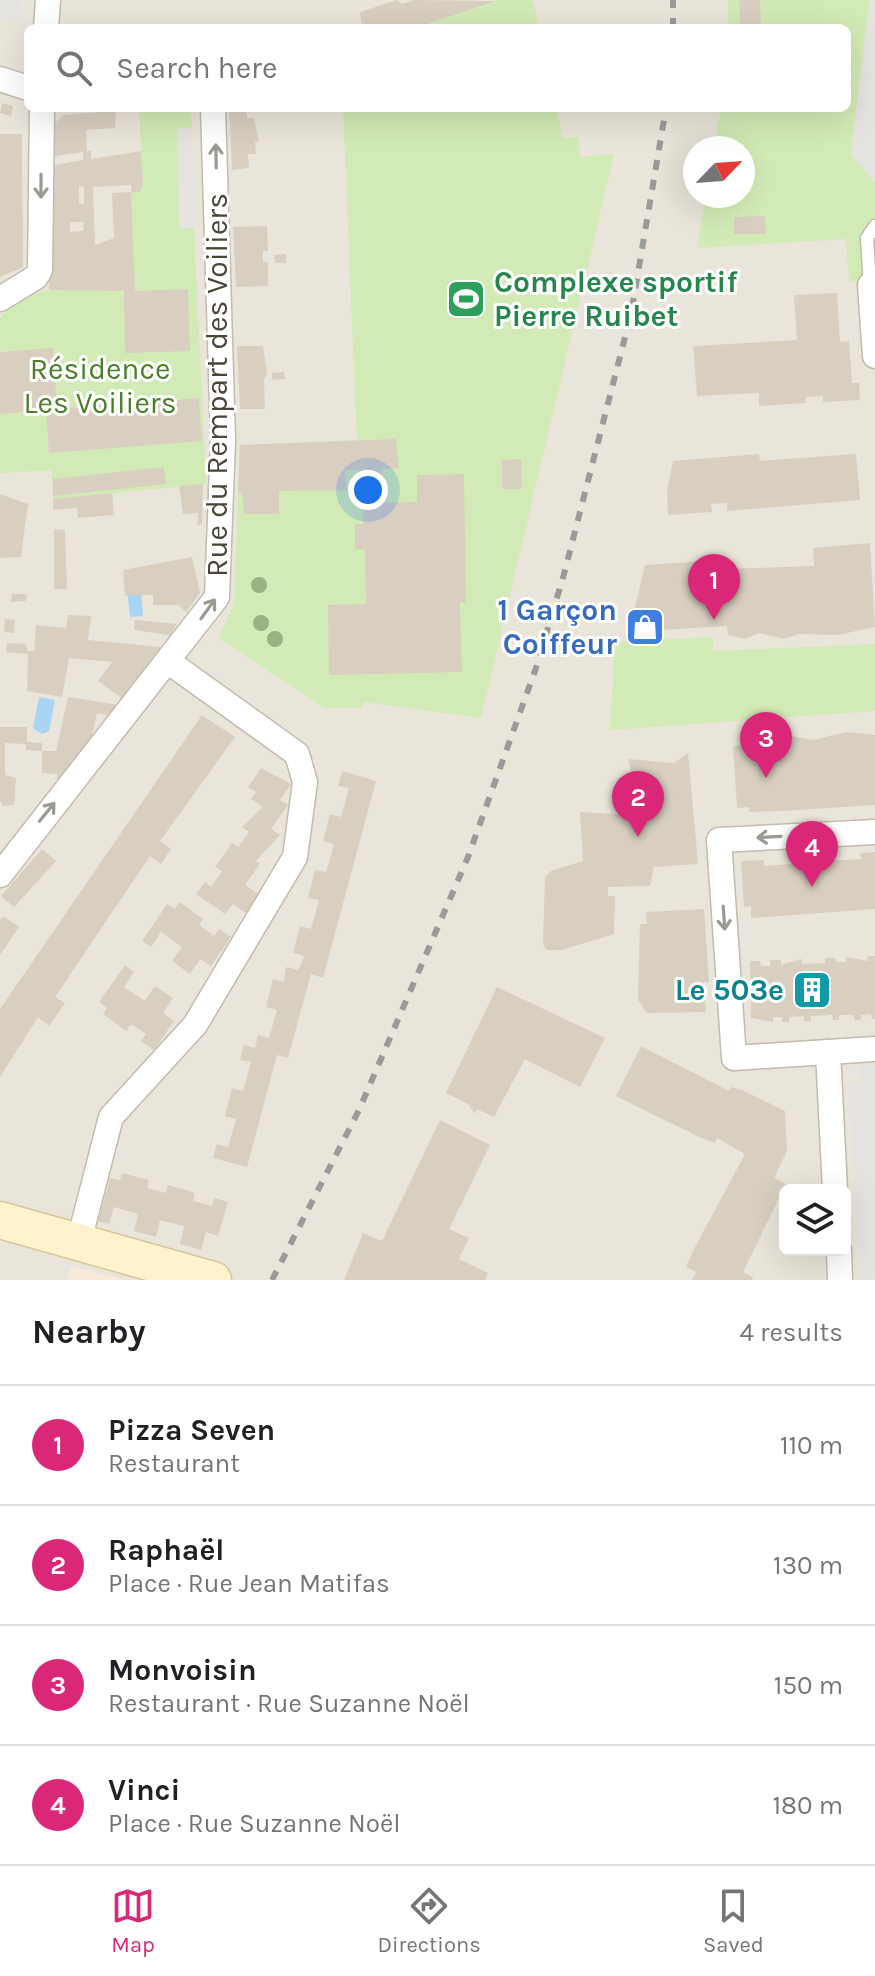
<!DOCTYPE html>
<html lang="en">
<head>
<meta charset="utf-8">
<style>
  :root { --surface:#fff; --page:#f6f6f6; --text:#202124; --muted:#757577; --line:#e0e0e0; --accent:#db2777 }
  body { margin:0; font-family:Karla,sans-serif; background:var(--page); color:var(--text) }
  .controls { position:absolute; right:24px; bottom:24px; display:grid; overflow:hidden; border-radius:12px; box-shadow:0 8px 32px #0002 }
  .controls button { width:72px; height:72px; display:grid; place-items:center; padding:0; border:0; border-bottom:2px solid var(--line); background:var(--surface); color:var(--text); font:40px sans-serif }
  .compass { position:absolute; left:683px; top:136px; width:72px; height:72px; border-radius:50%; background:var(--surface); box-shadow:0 8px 32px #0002; rotate:65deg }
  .you { position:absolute; left:368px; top:490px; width:28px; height:28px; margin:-20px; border:6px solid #fff; border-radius:50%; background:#1a73e8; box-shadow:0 0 0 12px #1a73e833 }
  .badge { display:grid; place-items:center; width:52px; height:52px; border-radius:50%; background:var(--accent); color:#fff; font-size:26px; font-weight:700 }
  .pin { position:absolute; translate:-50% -66px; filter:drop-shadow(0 2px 4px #0008) }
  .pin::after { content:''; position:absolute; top:42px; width:28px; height:24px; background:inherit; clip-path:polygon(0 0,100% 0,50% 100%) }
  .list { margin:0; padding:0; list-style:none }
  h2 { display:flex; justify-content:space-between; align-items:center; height:104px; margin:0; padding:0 32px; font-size:34px }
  h2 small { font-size:26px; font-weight:400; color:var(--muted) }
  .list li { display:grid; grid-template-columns:52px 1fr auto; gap:24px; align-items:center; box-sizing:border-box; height:120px; padding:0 32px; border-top:2px solid var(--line) }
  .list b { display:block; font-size:30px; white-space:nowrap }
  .list p { margin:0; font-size:26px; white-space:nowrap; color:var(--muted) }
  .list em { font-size:26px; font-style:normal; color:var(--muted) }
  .icon { flex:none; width:44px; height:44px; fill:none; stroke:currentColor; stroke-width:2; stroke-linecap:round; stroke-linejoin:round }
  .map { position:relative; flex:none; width:875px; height:1280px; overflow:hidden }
  .search { position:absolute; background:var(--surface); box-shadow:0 8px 32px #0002; left:24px; right:24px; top:24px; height:88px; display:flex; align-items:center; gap:20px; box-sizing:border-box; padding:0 28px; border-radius:12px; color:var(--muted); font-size:30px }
  .sheet { height:584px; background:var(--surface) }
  nav { display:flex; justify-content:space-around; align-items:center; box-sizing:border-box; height:112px; border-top:2px solid var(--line); background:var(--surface); font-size:22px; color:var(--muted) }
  nav a { display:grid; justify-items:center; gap:4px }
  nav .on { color:var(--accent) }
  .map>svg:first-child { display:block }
</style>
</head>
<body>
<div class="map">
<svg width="875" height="1280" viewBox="0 0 875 1280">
  <rect width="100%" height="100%" fill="#f6f3ec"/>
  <!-- residential -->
  <path fill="#eae5da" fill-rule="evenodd" d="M0,0H875V1280H0ZM28,28H847V108H28ZM695,148H743V196H695ZM785,1190H845V1250H785Z"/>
  <!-- commercial -->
  <path fill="#f7ead8" d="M72,1266L125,1280H67Z"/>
  <!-- green -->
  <g fill="#d2eab5">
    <path d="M497,0H533L539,28H415Z"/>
    <path d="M728,0H870L851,154L875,183V279L849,282L846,239L697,248L706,196H743V148H714L721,108H847V28H728Z"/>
    <path d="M190,108L192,128L178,129L179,227L194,228L206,484L53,499L52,470L0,473V319C27,278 92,290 134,290L131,192H140L143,184L139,110Z"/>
    <path d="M343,108H556L563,138L579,137L580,157L614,154L481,718L364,702L362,708H325L219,638L234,604L240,445L357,440Z"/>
    <path d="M713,637V651L875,644V711L610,730L615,642Z"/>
  </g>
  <!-- parking -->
  <g fill="#e5e3e0">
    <path d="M0,0H22L21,20L0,22Z"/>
    <path d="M870,0H875V183L851,154Z"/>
    <path d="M178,128H192L194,228H179Z"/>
    <path d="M875,1064V1280H860L848,1086L862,1085L861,1065Z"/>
  </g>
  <!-- water -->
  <g fill="#a9d4f2">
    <path d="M141,589L143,616L130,617L127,590Z"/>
    <path d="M39,697L55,700L49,731L42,734L33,728Z"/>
  </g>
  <!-- building -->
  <g fill="#d8cfc1" fill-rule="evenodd">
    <path d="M397,0L402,4L414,0L496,1L415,28H362L360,12Z"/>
    <path d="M739,0H760L761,28H740Z"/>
    <path d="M2,103L13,106L11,116L0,113Z"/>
    <path d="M229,108H247V118H254L259,142H255L256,154H248L249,168L232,170Z"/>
    <path d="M116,111L115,128L86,130L87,151L91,150V159L141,151L143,184L140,192H131V185L93,187L95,245L114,238L112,193L131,192L135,291L188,289L190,351L125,353L124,291L49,290L50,166L83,160V152L50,157V128L63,115ZM79,186L84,187V204H79ZM70,222H84L83,231L70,232Z"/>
    <path d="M0,134H22L23,267L0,277Z"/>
    <path d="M765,216L766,234H734V217Z"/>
    <path d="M267,226L268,251H263V262H268V286L236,287L233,227Z"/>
    <path d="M286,254V263H275L274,255Z"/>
    <path d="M837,293L840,342L849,341L852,383H859L860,400L823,402V396L806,397V403L759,406V393L697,396L693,346L797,340L794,295Z"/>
    <path d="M237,346H263L267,373L264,380L265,409H240Z"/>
    <path d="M53,348L57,409L199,398L202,441L49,453L46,410L0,414V352Z"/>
    <path d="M284,372L285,379L272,380V373Z"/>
    <path d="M396,439L399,468L381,469L380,478L374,476V470H345L347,490L279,491V514H244L242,493H238L240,445Z"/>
    <path d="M759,454L760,461L856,454L860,500L727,511V503L711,504L712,512L668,515L667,491L673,461Z"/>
    <path d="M521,459L522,489H502V460Z"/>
    <path d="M164,467L166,484L53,496V479Z"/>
    <path d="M464,474L466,603H460L462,672L329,675L328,605L366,604L365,549H355V524H363V503L417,502V475Z"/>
    <path d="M203,484L202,524L197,525L198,513L183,514L179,486Z"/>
    <path d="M112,493L114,515L78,518L77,508L53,510V499Z"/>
    <path d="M0,494L28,504L21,557L0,558Z"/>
    <path d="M54,529L65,530L67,589H54Z"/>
    <path d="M870,543L875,627L838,635L799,634L784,639L759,633L745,639L728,635L727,626L629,632L645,565L708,561L709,567L723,566V573L724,569L814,566L813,548Z"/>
    <path d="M192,557L200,593L186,612L179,605H153V595L125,596L123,570Z"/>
    <path d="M12,594H27L26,601L11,602Z"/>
    <path d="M68,615L91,616L88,640L161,647L123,699L98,681L112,662L69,658L62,697L27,691L28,654L6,652L7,643L25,644L28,651H34L36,625L66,628Z"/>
    <path d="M5,619L15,620L14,633L4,632Z"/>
    <path d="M135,620L177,624L170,635L134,630Z"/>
    <path d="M68,697L119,705L111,716L97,713L90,745L57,791V774L42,773V751H56Z"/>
    <path d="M202,715L235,737L160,841L171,849L161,864L150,856L55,997L65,1003L49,1026L38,1017L0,1077V1009Z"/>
    <path d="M0,727H27V742L42,743V751L26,750V744L5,743V775L16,778L14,805L3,806L0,800Z"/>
    <path d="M847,732L875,735V805L782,811L749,812V807L737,808L733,747L757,739L767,745L786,735L813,740Z"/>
    <path d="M688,753L698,864L654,867L650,886L608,887V896H615L614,934L562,950H547L543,944L545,877L551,871L583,861L580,812L637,815L640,807L628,759L674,763Z"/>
    <path d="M261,768L291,784L280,800L288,805L271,829L280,835L256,861L260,864L245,885L260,895L247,914L233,904L225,914L196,894L205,882L211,887L222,871L215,867L232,843L238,847L249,832L242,827L263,807L251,799L256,792L248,787Z"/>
    <path d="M342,771L376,781L323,978L311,974L288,1058L277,1055L247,1167L213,1158L217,1144L228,1147L236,1119L225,1116L232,1088L243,1091L250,1066L251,1062L240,1060L244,1045L255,1048L258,1035L269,1038L277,1010L266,1007L273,979L284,982L286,967L298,970L303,960L304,956L293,953L300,926L311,929L318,904L319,900L308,898L315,870L326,872L333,848L334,844L323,841L330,814L341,817L349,788L338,786Z"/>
    <path d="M42,849L56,861L14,907L1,896Z"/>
    <path d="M875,852V909L751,918V906L744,907L741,861L764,860V866L791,864V858L829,855V861L861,859L860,853Z"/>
    <path d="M180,902L203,919L199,925L214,936L219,929L231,937L211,966L200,959L190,974L172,961L182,947L161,932L151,947L142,941L167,904L175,909Z"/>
    <path d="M704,909L709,982H704L706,1012L647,1013L638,1000L640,924H647L646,912Z"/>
    <path d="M3,916L19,927L0,955V921Z"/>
    <path d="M867,956H875V1019H872L871,1014L861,1015V1020H854V1015H839V1020H833L832,1015L811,1016V1021H804V1016L789,1017V1022H782V1017H773V1022L751,1018L750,961H760L761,966H770V960H781V965L802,959V964L825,963V958H835L836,962H846V957L868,961Z"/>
    <path d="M125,965L134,972L124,987L145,1001L155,986L173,998L163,1013L174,1021L154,1050L141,1041L146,1034L139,1029L131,1024L126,1031L103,1014L107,1008L99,1002Z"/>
    <path d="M497,987L605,1038L580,1087L525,1059L494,1117L477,1109L475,1114L468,1104L446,1093Z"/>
    <path d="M641,1046L729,1091L731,1087L742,1090L785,1111L787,1151L774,1178L786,1184L743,1272L753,1277L752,1280H692L696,1272L686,1267L694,1249L745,1154L717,1138L715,1143L699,1137L616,1096Z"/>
    <path d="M440,1120L490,1145L449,1229L469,1238L459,1259L488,1273L485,1280H344L363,1233L382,1241Z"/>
    <path d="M122,1173L149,1180L147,1188L166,1193L168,1185L182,1189L195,1193L193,1201L212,1206L214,1198L228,1202L218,1236L206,1232L201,1250L180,1244L184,1226L160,1220L156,1237L134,1231L138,1214L114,1207L109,1224L98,1221L110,1178L120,1180Z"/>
  </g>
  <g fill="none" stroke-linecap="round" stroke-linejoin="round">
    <!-- lane casing -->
    <g stroke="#c2bbae" stroke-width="15">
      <path id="lane" d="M870,285L867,238L875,226"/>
    </g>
    <!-- street casing -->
    <g stroke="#c2bbae" stroke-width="27">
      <g id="street">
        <path d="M46,28L48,0"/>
        <path d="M0,79L28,88"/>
        <path d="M870,285L875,356"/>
        <path d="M0,299L36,277L40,270L42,108"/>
        <path d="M0,875L217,597L223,440L213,108"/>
        <path d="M828,1052L734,1058L719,840L875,832"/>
        <path d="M835,1190L828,1052L875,1049"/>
        <path d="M79,1241L111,1117L195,1025L295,857L305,782L297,754L169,662"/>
        <path d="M839,1250L840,1280"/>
      </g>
    </g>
    <!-- secondary casing -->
    <g stroke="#d6c79b" stroke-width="39">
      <path id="secondary" d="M0,1220L213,1280"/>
    </g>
    <!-- lane -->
    <use href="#lane" stroke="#fff" stroke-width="12"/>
    <!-- street -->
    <use href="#street" stroke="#fff" stroke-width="24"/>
    <!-- secondary -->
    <use href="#secondary" stroke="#fff3cd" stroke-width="36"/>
    <!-- rail -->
    <g stroke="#9a9a9a" stroke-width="6" stroke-dasharray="10 10" stroke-linecap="butt">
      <path d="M673,28V0"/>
      <path d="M272,1280L359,1110L468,857L536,668L564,574L631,314L666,108"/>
    </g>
  </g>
  <!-- trees -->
  <g fill="#97b381">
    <circle cx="259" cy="585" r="8"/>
    <circle cx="261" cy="623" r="8"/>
    <circle cx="275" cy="639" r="8"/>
  </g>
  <!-- one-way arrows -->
  <defs><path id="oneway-shaft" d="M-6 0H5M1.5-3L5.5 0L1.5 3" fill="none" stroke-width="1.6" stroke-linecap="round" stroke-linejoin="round" transform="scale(2)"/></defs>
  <g stroke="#9c9892">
    <use href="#oneway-shaft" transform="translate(216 156) rotate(-91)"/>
    <use href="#oneway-shaft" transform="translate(41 186) rotate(90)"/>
    <use href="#oneway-shaft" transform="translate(208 609) rotate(-54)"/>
    <use href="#oneway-shaft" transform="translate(47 812) rotate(-51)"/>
    <use href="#oneway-shaft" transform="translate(769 837) rotate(177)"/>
    <use href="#oneway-shaft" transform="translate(724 918) rotate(86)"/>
  </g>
  <!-- icons -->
  <defs>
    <g id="stadium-square" transform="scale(2)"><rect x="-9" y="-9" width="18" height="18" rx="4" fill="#2e9e5b" stroke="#fff"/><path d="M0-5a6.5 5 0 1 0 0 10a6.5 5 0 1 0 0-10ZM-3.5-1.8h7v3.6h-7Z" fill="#fff"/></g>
    <g id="shop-square" transform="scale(2)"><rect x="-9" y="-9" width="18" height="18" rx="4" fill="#3f7fe0" stroke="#fff"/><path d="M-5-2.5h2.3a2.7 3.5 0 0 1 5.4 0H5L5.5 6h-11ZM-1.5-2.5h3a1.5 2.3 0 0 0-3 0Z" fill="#fff"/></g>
    <g id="building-square" transform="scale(2)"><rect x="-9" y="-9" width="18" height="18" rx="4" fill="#0f9aa8" stroke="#fff"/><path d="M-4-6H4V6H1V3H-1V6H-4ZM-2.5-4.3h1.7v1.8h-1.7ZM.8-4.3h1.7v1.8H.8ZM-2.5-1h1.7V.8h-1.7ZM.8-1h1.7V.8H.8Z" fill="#fff"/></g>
  </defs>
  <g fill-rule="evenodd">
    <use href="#stadium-square" x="466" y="299"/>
    <use href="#shop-square" x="645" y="627"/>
    <use href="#building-square" x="812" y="990"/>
  </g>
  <g text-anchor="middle" stroke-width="6" stroke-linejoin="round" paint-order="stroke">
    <!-- leisure labels -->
    <g font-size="30" font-weight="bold" fill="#27864d" stroke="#fff" text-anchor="start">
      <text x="494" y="292">Complexe sportif<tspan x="494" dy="34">Pierre Ruibet</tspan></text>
    </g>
    <!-- park labels -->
    <g font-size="30" fill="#4a7f2a" stroke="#fff">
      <text x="100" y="379">Résidence<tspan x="100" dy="34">Les Voiliers</tspan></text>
    </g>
    <!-- street labels -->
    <g font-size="30" fill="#4b4439" stroke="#fff">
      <text transform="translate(217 385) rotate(-90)" y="10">Rue du Rempart des Voiliers</text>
    </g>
    <!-- shop labels -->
    <g font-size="30" font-weight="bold" fill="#366cbe" stroke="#fff" text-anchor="end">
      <text x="617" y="620">1 Garçon<tspan x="617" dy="34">Coiffeur</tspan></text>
    </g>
    <!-- culture labels -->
    <g font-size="30" font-weight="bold" fill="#0d838f" stroke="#fff" text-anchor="end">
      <text x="784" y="1000">Le 503e</text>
    </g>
  </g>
</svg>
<div class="controls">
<button><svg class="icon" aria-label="layers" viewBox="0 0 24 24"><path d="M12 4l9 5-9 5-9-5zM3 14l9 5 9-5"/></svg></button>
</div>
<svg class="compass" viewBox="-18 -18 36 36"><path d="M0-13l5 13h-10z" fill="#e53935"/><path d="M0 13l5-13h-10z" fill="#757577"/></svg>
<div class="you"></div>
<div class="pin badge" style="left:714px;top:620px">1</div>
<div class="pin badge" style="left:638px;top:837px">2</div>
<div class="pin badge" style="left:766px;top:778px">3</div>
<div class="pin badge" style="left:812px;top:887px">4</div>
<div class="search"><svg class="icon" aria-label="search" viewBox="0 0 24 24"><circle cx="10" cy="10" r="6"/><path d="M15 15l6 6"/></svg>Search here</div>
</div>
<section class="sheet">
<h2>Nearby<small>4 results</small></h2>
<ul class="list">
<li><span class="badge">1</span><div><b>Pizza Seven</b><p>Restaurant</p></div><em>110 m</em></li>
<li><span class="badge">2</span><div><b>Raphaël</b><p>Place · Rue Jean Matifas</p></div><em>130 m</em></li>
<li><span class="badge">3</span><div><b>Monvoisin</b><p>Restaurant · Rue Suzanne Noël</p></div><em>150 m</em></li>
<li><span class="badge">4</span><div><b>Vinci</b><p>Place · Rue Suzanne Noël</p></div><em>180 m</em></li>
</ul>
</section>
<nav>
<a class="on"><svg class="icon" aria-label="map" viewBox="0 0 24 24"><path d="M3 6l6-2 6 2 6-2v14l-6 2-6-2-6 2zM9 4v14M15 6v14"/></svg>Map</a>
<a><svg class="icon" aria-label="directions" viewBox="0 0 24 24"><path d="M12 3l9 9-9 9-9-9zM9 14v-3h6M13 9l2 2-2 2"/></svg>Directions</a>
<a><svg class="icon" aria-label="saved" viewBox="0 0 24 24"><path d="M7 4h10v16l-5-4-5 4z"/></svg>Saved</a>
</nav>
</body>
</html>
